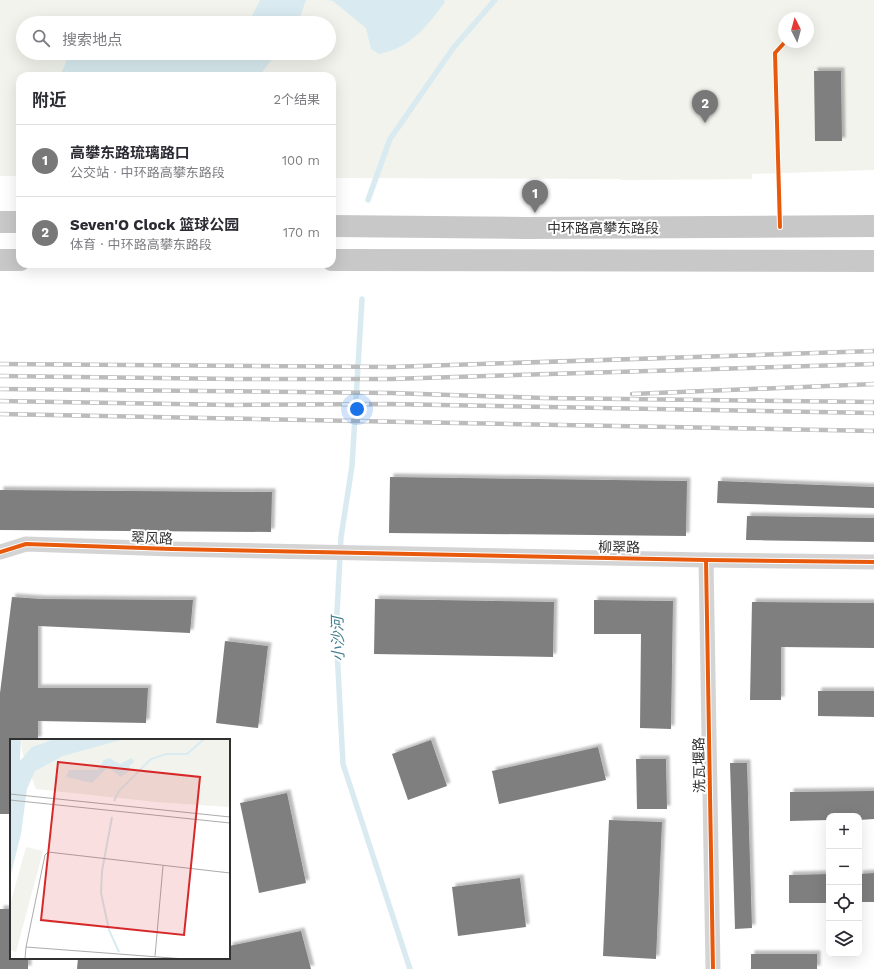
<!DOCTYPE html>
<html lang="zh">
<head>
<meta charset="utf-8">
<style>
  :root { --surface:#fff; --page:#f2f2f3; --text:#2b2b33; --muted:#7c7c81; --line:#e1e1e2; --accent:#787878 }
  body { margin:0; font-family:"Work Sans","Noto Sans SC",sans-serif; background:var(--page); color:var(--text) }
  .controls { position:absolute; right:12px; bottom:12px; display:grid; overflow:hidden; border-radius:8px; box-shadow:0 4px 16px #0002 }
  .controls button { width:36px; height:36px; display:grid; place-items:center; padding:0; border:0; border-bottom:1px solid var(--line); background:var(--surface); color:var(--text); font:20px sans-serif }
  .compass { position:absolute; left:778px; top:12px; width:36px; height:36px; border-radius:50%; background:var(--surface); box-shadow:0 4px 16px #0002; rotate:354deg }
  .you { position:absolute; left:357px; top:409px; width:14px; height:14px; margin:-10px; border:3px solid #fff; border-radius:50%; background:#1a73e8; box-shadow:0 0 0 6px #1a73e833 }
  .badge { display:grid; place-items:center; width:26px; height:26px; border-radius:50%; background:var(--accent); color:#fff; font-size:13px; font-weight:700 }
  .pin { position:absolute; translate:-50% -33px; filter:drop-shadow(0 1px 2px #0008) }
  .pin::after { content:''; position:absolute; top:21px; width:14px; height:12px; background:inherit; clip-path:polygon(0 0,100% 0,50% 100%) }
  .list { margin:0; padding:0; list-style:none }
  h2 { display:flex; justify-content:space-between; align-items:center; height:52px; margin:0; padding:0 16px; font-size:17px }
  h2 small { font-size:13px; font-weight:400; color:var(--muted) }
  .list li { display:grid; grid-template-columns:26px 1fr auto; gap:12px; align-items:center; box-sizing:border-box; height:72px; padding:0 16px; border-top:1px solid var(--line) }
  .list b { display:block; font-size:15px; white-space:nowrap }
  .list p { margin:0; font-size:13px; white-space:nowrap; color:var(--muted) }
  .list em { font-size:13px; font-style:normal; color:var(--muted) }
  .icon { flex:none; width:22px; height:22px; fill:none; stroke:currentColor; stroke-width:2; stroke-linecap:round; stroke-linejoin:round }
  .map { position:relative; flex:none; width:874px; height:969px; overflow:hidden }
  .search { position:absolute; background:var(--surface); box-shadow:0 4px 16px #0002; left:16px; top:16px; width:320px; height:44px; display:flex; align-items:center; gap:10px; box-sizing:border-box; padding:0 14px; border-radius:22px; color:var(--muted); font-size:15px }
  .panel { position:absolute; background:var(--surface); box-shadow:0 4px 16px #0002; left:16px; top:72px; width:320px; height:196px; border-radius:12px }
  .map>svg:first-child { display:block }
</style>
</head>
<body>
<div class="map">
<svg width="874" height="969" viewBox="0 0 874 969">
  <defs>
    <filter id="shadow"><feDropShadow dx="3.5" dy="-3.5" stdDeviation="1" flood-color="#0004"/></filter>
  </defs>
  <rect width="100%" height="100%" fill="#fff"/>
  <!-- green -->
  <path fill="#f1f3ec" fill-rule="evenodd" d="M0,0H874V170L752,174V179L621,180L620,179L332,178V76H20V176H0ZM784,18H808V42H784ZM23,23H329V53H23Z"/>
  <!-- water -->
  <g fill="#d9ebf0">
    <path d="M260,0H306L298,23H244L250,20Z"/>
    <path d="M327,0H444L445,2C427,26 411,48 379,54L371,49L366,28L333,1Z"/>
    <path d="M70,53H277L259,76H60Z"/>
  </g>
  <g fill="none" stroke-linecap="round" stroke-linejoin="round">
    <!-- stream -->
    <g stroke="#d9ebf0" stroke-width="5.5">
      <path d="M368,200L390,139L454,47L495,0"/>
      <path d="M362,299L352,466L341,537L336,631L343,764L410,969"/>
    </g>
  </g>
  <!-- building -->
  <g fill="#7f7f7f" filter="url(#shadow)">
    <path d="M814,71H841L842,141H815Z"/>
    <path d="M390,477L687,481L686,536L389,533Z"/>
    <path d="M718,481L874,487V508L717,503Z"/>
    <path d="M0,490L272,492L271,532L0,530Z"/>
    <path d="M747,516L874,518V542L746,540Z"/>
    <path d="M12,597L42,599L193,600L190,633L38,626V688H148L146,723L38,721V740H11V814H0V693Z"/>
    <path d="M375,599L554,602L553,657L374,654Z"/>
    <path d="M594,600L673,601L671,729L640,728L641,634H594Z"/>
    <path d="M752,602L874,603V648L781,647V700H750Z"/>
    <path d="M225,641L268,646L258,728L216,723Z"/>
    <path d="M818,691H874V717L818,716Z"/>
    <path d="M431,740L447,786L408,800L392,754Z"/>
    <path d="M598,747L606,780L499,804L492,771Z"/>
    <path d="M636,759H666L667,809H637Z"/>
    <path d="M730,763H747L752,928L735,929Z"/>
    <path d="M874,791V819L859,820V816H829V820L790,821V792Z"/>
    <path d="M287,793L306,883L259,893L240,803Z"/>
    <path d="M609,820L662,822L656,959L603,956Z"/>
    <path d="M874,873V902H859V874Z"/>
    <path d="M829,874V903H789V875Z"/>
    <path d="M520,878L526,927L458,936L452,887Z"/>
    <path d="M0,909H11V958H28V969H0Z"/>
    <path d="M301,931L311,969H77L78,958H229V946Z"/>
    <rect x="751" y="954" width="66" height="15"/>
  </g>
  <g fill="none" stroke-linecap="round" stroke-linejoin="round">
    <!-- minor -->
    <g stroke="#d4d4d4" stroke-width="15">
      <path d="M0,552L26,544L172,549L706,560L874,562"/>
      <path d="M706,560L713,969"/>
    </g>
    <!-- primary -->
    <g stroke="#c8c8c8" stroke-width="22">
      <path d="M0,222H20"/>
      <path d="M332,226L526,228L874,226"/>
      <path d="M0,260H20"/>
      <path d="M332,260L874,261"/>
    </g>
    <!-- rail casing -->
    <g stroke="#bcbcbc" stroke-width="4.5">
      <g id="rail">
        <path d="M0,364L391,367L874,351"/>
        <path d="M0,376L234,379H391L874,364"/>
        <path d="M0,389L391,393L544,398L874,402"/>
        <path d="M632,394L874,384"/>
        <path d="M0,401L232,405L388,404L874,413"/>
        <path d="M0,414L874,431"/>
      </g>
    </g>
    <!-- rail -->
    <use href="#rail" stroke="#fff" stroke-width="3" stroke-dasharray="9" stroke-linecap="butt"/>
    <!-- cycleway casing -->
    <g stroke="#fff" stroke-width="6">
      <g id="cycleway">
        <path d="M780,227L775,53L785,42"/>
        <path d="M0,552L26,544L172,549L706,560L874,562"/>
        <path d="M706,560L713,969"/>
      </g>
    </g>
    <!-- cycleway -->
    <use href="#cycleway" stroke="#e8590c" stroke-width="4"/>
  </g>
  <g text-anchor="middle" stroke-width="4" stroke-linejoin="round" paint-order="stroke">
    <!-- street labels -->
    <g font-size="14" fill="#303030" stroke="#fff">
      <text x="603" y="233">中环路高攀东路段</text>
      <text transform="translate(152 538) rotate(2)" y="5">翠风路</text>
      <text transform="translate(619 547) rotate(1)" y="5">柳翠路</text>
      <text transform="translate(699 765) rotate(-91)" y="5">洗瓦堰路</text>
    </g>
    <!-- water labels -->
    <g font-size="15" font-style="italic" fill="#417f8f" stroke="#fff">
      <text transform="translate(338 639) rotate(-91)" y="5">小沙河</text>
    </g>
  </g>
  <!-- overview -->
  <g transform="translate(10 739)">
    <rect width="220" height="220" fill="#fff"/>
    <path d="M11,0H220V68L146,63L26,50L12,13ZM16,108L33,112L6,213L0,211V166Z" fill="#f1f3ec"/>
    <path d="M0,0H11L10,22L22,8L45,0H114L53,17L25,32L17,50L11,95L0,139ZM99,19L110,25L122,19L124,23L119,27L120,31L111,38L98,28L82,44L56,38L59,31H88L94,21Z" fill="#d9ebf0"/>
    <path fill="none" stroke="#d9ebf0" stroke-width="2" d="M0,51L8,0M104,62L109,52L141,20L156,15H177L194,0M102,78L92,132L91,154L99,191L109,213"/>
    <path fill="none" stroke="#acacac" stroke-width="1" d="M0,55L220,78M0,61L220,84M16,208L35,116L38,113L220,134M145,217L153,127M15,220L16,208L175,220"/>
    <path fill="#d62828" fill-opacity="0.15" stroke="#d62828" stroke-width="2" d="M48,23L190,38L174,196L31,181Z"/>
    <rect width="220" height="220" fill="none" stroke="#303030" stroke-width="2"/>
  </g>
</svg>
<div class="controls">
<button>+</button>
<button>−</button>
<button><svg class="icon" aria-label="locate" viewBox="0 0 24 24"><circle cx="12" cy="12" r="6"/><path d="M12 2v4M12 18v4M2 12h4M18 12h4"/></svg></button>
<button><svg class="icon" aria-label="layers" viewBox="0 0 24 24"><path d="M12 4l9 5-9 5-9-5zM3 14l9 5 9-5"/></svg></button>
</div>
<svg class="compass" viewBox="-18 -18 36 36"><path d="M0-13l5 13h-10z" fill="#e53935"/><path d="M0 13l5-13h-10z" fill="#7c7c81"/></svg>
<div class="you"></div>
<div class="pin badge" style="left:535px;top:213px">1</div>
<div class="pin badge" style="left:705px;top:123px">2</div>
<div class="search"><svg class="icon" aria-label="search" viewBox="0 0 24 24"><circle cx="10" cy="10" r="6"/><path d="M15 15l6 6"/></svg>搜索地点</div>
<section class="panel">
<h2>附近<small>2个结果</small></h2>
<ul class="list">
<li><span class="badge">1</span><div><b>高攀东路琉璃路口</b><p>公交站 · 中环路高攀东路段</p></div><em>100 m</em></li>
<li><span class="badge">2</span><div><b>Seven'O Clock 篮球公园</b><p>体育 · 中环路高攀东路段</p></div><em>170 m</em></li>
</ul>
</section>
</div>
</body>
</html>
